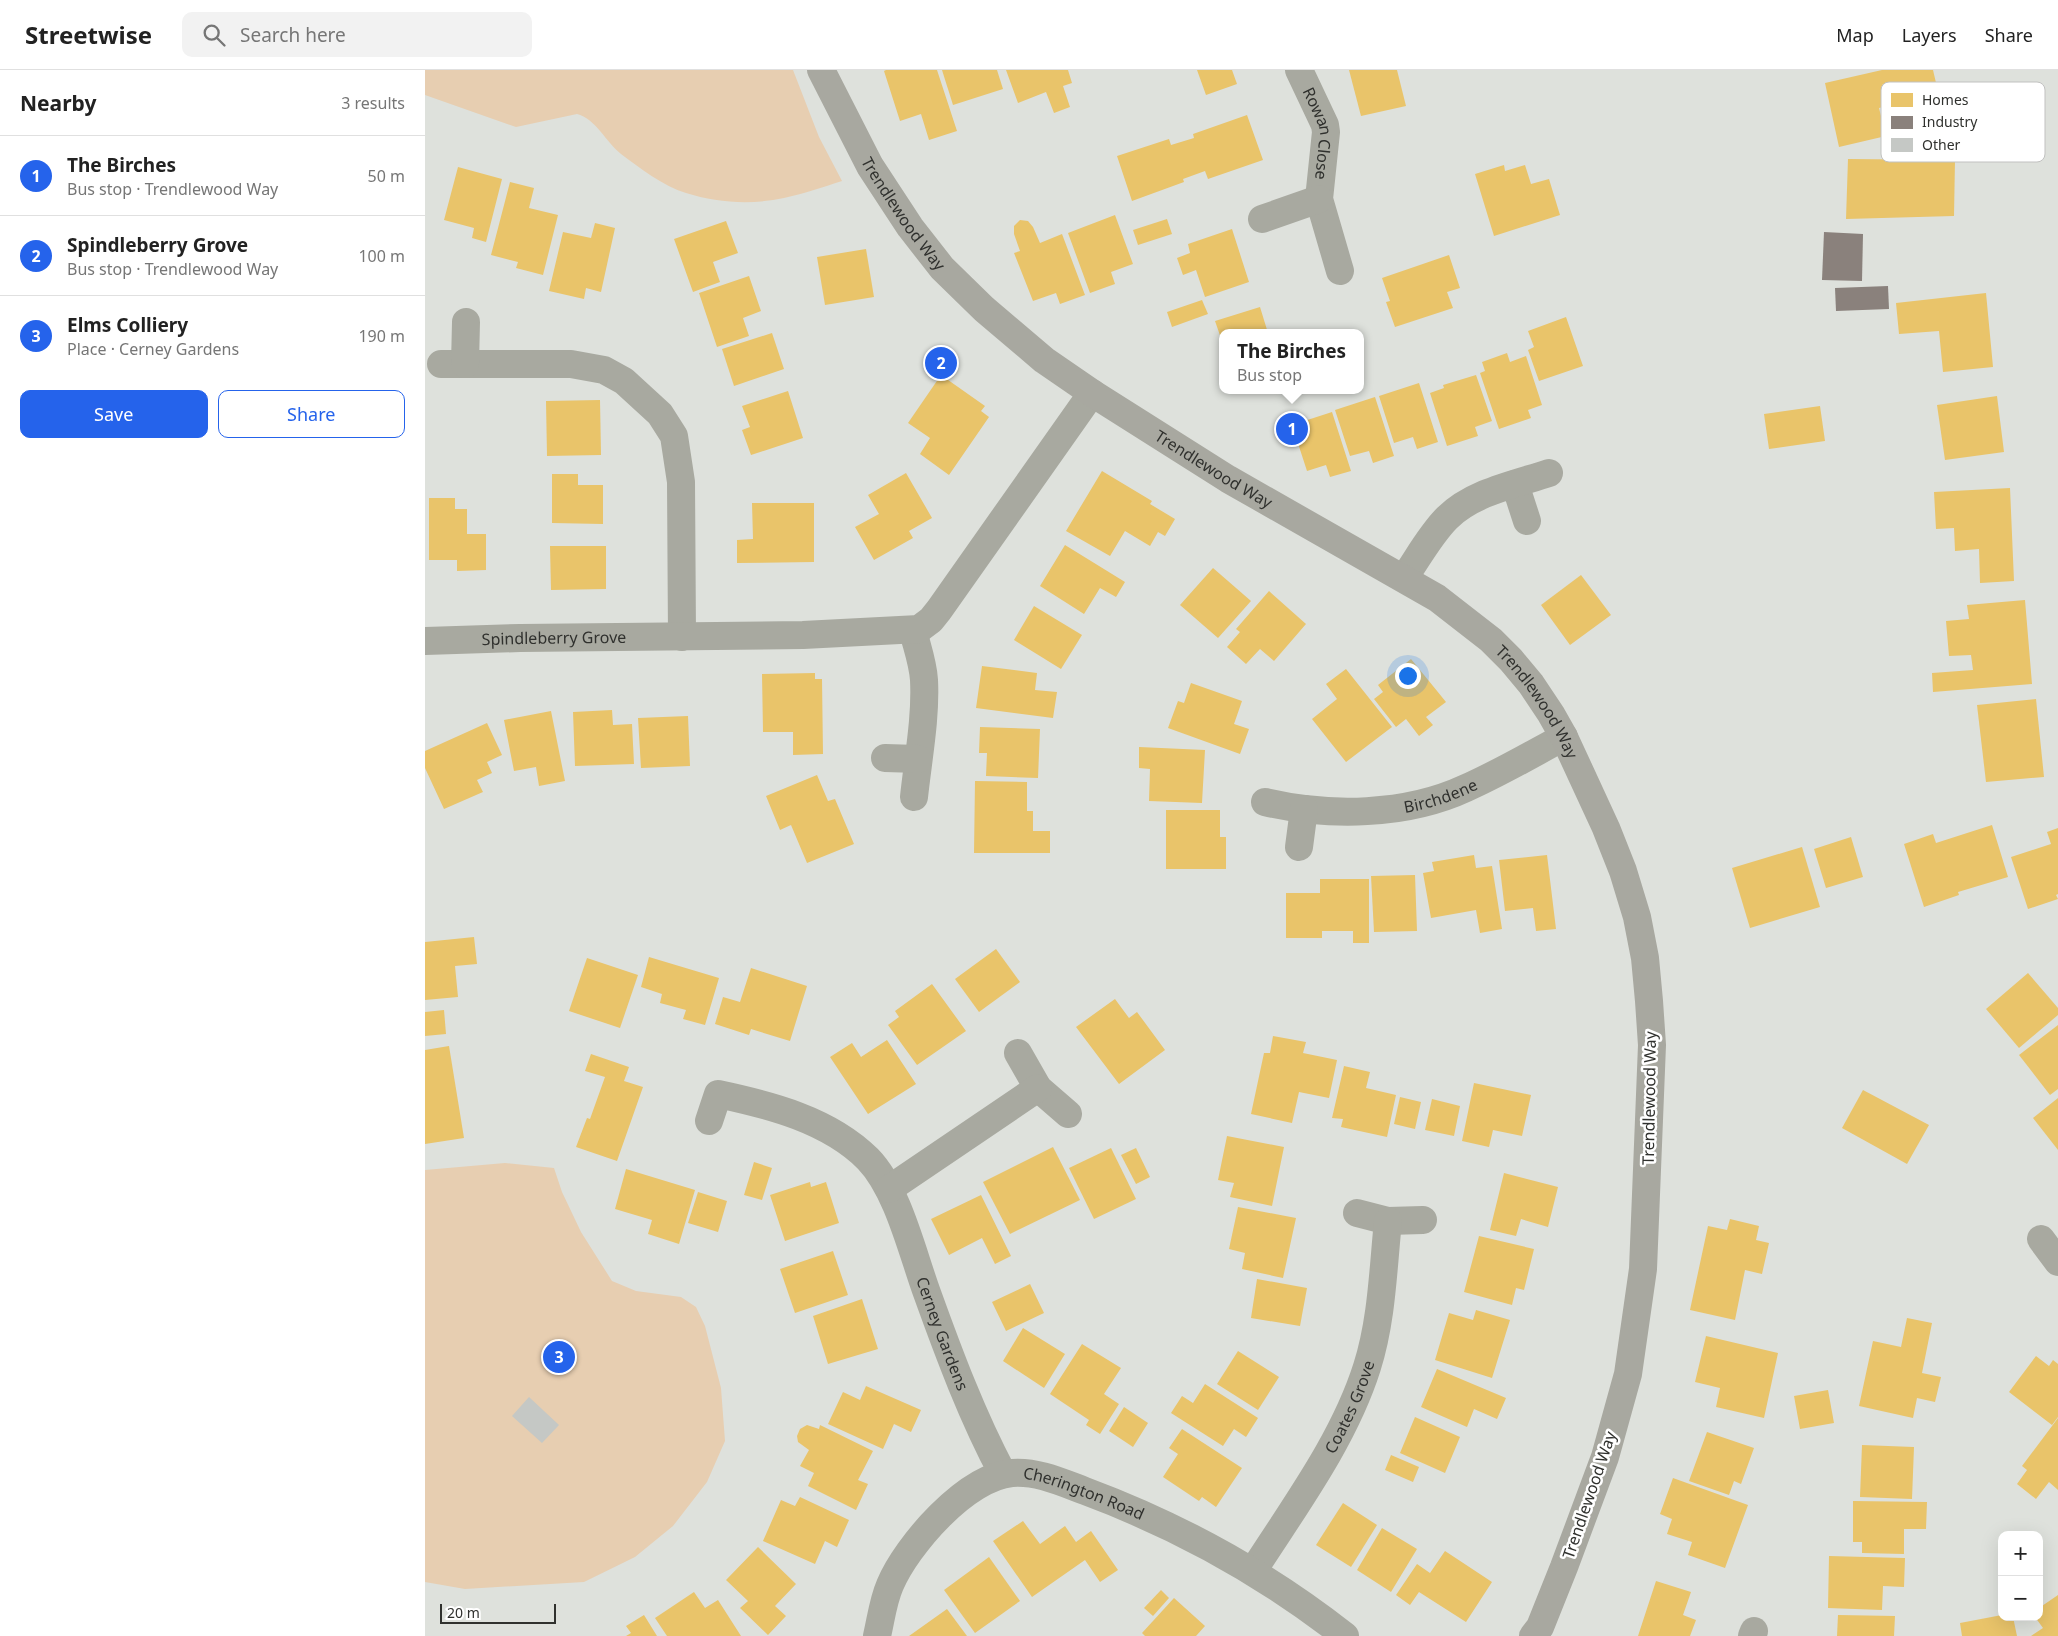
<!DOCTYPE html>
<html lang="en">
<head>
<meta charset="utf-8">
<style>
  :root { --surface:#fff; --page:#f2f2f2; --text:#222; --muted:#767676; --line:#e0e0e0; --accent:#2563eb }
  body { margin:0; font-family:"Noto Sans",sans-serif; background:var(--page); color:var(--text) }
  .controls { position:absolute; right:15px; bottom:15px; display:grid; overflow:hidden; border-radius:10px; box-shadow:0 5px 20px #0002 }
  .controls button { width:45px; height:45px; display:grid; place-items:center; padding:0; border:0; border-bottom:1px solid var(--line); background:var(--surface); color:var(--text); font:25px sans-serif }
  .scale { position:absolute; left:15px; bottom:12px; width:116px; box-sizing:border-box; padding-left:5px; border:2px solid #30312e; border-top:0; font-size:14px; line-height:18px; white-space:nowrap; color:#30312e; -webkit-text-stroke:4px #fff; paint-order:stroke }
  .you { position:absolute; left:982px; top:605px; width:18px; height:18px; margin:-12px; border:4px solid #fff; border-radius:50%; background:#1a73e8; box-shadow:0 0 0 8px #1a73e833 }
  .badge { display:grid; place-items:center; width:32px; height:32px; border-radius:50%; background:var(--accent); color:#fff; font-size:16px; font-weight:700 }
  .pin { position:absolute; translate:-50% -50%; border:2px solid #fff; box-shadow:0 1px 5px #0006 }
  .popup { position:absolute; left:794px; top:259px; width:145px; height:65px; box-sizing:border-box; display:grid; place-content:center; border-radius:10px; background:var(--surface); filter:drop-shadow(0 1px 4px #0005); font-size:16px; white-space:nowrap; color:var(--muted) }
  .popup b { font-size:19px; color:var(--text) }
  .popup::after { content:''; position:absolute; left:50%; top:100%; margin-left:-10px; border:10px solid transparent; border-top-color:var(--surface) }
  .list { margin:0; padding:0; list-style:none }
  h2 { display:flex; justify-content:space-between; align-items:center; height:65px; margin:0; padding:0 20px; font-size:21px }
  h2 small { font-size:16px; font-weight:400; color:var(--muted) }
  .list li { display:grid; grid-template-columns:32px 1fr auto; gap:15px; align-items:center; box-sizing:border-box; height:80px; padding:0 20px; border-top:1px solid var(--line) }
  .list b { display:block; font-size:19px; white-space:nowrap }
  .list p { margin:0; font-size:16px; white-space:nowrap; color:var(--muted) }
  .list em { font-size:16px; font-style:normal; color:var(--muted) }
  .actions { display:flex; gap:10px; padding:15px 20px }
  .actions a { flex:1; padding:11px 0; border:1px solid var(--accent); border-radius:10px; text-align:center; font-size:18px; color:var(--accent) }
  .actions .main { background:var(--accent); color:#fff }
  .icon { flex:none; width:28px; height:28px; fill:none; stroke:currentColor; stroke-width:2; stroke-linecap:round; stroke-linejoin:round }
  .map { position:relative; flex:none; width:1633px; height:1566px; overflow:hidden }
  header { display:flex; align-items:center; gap:30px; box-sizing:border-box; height:70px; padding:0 25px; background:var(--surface); border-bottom:1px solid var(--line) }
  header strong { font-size:24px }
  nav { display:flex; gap:28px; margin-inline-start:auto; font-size:18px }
  .search { width:350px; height:45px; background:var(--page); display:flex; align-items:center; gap:12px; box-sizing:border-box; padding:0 18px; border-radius:10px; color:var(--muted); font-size:19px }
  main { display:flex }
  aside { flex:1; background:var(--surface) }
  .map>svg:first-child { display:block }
</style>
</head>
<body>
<header>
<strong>Streetwise</strong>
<div class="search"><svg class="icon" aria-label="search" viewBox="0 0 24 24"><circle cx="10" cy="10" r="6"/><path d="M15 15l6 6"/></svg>Search here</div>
<nav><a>Map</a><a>Layers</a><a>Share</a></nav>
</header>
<main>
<aside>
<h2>Nearby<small>3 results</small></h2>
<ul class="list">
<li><span class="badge">1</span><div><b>The Birches</b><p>Bus stop · Trendlewood Way</p></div><em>50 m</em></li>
<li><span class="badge">2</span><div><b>Spindleberry Grove</b><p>Bus stop · Trendlewood Way</p></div><em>100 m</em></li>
<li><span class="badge">3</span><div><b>Elms Colliery</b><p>Place · Cerney Gardens</p></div><em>190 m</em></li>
</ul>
<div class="actions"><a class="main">Save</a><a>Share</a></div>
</aside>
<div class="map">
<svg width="1633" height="1566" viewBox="0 0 1633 1566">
  <rect width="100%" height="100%" fill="#dee1dc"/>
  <!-- green -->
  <g fill="#e7ceb1">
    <path d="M0,0H368L394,67L417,111C398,117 378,124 359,128C327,135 292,133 261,123C238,116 215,98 196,84C181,72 170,48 152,44L91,57L0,25Z"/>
    <path d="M80,1093L129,1098L137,1122L156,1162L187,1211L211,1221L256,1227L271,1237L280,1256L296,1318L300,1371L282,1412L248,1456L210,1487L159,1512L40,1519L0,1512V1100Z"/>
  </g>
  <!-- homes -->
  <g fill="#e9c46a">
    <path d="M461,0H512L532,61L504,70L496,44L475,51L459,1Z"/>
    <path d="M517,0H572L578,19L528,35Z"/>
    <path d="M581,0H643L647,13L638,16L645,37L629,43L621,22L593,33Z"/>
    <path d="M772,0H807L812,14L781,25Z"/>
    <path d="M924,0H972L981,36L936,46Z"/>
    <path d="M1457,0H1508L1512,17L1525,14L1533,49L1501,56L1495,29L1454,38L1461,66L1414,77L1400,13Z"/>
    <path d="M822,45L838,90L783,109L780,101L758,109L759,112L707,131L692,86L744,69L746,75L769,68L768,64Z"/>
    <path d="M1423,89L1530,90L1529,146L1421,149Z"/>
    <path d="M1079,95L1080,101L1100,95L1106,114L1124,109L1135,145L1069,166L1050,104Z"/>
    <path d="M33,97L77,109L61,172L47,168L49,158L19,150Z"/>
    <path d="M85,112L109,118L104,138L133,145L118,205L91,198L93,192L66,185Z"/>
    <path d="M690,145L708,194L686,202L690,214L665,223L643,163Z"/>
    <path d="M742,149L747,164L713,175L708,160Z"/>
    <path d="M595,150L603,151L608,157L615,173L637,164L660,225L635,234L631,223L608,231L589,183L595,181L589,164V156Z"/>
    <path d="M301,151L313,183L288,192L295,212L268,222L249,169Z"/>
    <path d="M170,153L190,158L176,222L161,218L159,229L124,221L138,162L166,168Z"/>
    <path d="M807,159L824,212L780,227L771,200L758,205L752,188L765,183L763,174Z"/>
    <path d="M441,179L449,227L400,235L392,187Z"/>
    <path d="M1024,185L1035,218L1022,222L1028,238L970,257L961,232L965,231L957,208Z"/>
    <path d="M324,206L336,241L318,248L324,266L292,277L274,223Z"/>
    <path d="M1561,223L1568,297L1518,302L1514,261L1474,264L1471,233Z"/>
    <path d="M777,230L783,244L747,257L742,242Z"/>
    <path d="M835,237L843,263H798V274L790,251Z"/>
    <path d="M1141,247L1158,296L1114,311L1103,280L1109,277L1103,261Z"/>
    <path d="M347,263L359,299L309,316L297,279Z"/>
    <path d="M1082,283L1085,292L1101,286L1117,335L1103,340L1106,348L1074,359L1055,303L1060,301L1057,292Z"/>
    <path d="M516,305L560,336L556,341L564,347L524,405L495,384L505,368L483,353Z"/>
    <path d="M1051,305L1067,351L1050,357L1053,366L1022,376L1005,323L1019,318L1018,315Z"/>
    <path d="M994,313L1013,372L992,379L988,367L969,373L954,326Z"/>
    <path d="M363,321L378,368L326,385L317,360L325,357L317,336Z"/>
    <path d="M1572,326L1579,382L1520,390L1512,335Z"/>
    <path d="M950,327L969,386L948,393L944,381L925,386L910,340Z"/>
    <path d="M175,330L176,385L122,386L121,331Z"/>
    <path d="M1395,336L1400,371L1344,379L1339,344Z"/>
    <path d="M907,342L926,401L905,407L901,395L882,401L867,355Z"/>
    <path d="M677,401L727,431L725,434L750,449L740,466L733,462L725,476L700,461L685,486L641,461Z"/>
    <path d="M481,403L507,448L484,461L488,468L449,490L430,457L454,444L443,425Z"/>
    <path d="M127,404H153V415H178V454L127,453Z"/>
    <path d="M1585,418L1589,511L1555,513L1554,479L1530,481L1529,458L1511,459L1509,422Z"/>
    <path d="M4,428H30V439H42V464H61V500L32,501V490H4Z"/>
    <path d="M327,433H389V492L312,493V470L328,469Z"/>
    <path d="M640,475L700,512L691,527L675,518L659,544L615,516Z"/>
    <path d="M125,476H181V519L126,520Z"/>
    <path d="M788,498L826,531L793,568L755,535Z"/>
    <path d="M1156,505L1186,545L1145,575L1116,535Z"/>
    <path d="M844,521L881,554L849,591L835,579L821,594L802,577L815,562L811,559Z"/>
    <path d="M1600,530L1607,614L1508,622L1507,603L1548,600L1546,585L1524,586L1521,551L1544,549L1542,535Z"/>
    <path d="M609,536L657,565L636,599L589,570Z"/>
    <path d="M986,589L1021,632L1001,647L1008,655L994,666L981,649L971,657L949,629L958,622L953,615Z"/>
    <path d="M557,596L612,603L610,620L632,622L628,648L551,638Z"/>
    <path d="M921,599L967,657L921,692L887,649L912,629L901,614Z"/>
    <path d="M390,603V609H397L398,684L368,685V662H338L337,604Z"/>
    <path d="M766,613L817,631L809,654L824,659L815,684L743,658L753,631L759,633Z"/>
    <path d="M1611,629L1619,707L1561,712L1552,635Z"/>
    <path d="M187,640L188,655L207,654L209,694L150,696L148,642Z"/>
    <path d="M126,641L140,711L114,716L111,697L89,701L79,650Z"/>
    <path d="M263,646L265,696L216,698L213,648Z"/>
    <path d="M62,653L77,685L62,692L67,703L52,710L58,722L19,739L0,698V681Z"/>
    <path d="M555,657L615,659L613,708L561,706L562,683H554Z"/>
    <path d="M714,677L780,680L777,733L724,731L725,699L714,698Z"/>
    <path d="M392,705L403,731L410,729L429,774L382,793L366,755L355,760L341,726Z"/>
    <path d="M550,711L602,712V741H608V761H625V783H549Z"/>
    <path d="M741,740H795V767H801V799H741Z"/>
    <path d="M1567,755L1583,807L1533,822L1534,825L1499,837L1479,774L1508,764L1511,773Z"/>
    <path d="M1633,758V824L1631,825L1633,829L1603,839L1586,787L1626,774L1622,762Z"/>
    <path d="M1426,767L1438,807L1401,818L1389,779Z"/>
    <path d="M1377,777L1395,837L1325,858L1307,798Z"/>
    <path d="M1049,785L1051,798L1067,796L1077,859L1055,863L1051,840L1006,848L998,803L1009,801L1007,792Z"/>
    <path d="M1122,785L1131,859L1111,861L1108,838L1080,841L1074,790Z"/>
    <path d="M990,805L992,861L949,862L946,806Z"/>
    <path d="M895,809H944V873H928V861H897V868H861V823H895Z"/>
    <path d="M49,867L52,894L30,896L33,927L0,930V872Z"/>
    <path d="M571,879L595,912L554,942L530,909Z"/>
    <path d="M224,887L294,908L280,955L258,949L261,940L235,933L237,924L216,917Z"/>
    <path d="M162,888L213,905L195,958L144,941Z"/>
    <path d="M326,898L382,916L365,971L326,959L324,965L290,954L298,927L315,932Z"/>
    <path d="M1603,903L1633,938V945L1594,978L1561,939Z"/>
    <path d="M507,914L541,961L492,995L463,955L474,947L470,941Z"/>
    <path d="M690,929L704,948L712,942L740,980L694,1014L651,957Z"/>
    <path d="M19,940L21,964L0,966V942Z"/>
    <path d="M1633,955V1019L1625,1025L1594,985Z"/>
    <path d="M848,966L881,972L878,983L912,990L904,1028L874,1022L867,1053L826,1044L839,983H845Z"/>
    <path d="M462,970L491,1014L443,1044L405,987L427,973L436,987Z"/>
    <path d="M24,976L39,1068L0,1074V980Z"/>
    <path d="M166,984L204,997L199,1011L218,1017L192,1091L151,1077L162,1048L165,1049L180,1007L160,1001Z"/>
    <path d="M919,996L945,1002L941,1018L971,1025L962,1067L916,1057L918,1049L907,1048Z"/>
    <path d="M1049,1013L1106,1025L1097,1066L1068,1060L1064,1077L1037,1071Z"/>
    <path d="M1438,1020L1504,1055L1482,1094L1417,1058Z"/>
    <path d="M975,1027L996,1032L990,1059L969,1054Z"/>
    <path d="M1633,1028V1080L1608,1048Z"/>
    <path d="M1007,1029L1035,1036L1029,1066L1000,1060Z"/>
    <path d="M802,1066L859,1077L847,1136L805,1127L809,1113L793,1110Z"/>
    <path d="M628,1077L655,1130L585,1164L558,1112Z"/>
    <path d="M686,1078L711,1129L669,1149L644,1098Z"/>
    <path d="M711,1078L725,1107L711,1114L696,1085Z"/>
    <path d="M329,1092L347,1098L337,1130L319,1125Z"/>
    <path d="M201,1099L270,1120L254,1174L223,1164L227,1150L190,1139Z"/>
    <path d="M1079,1103L1133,1117L1123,1157L1096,1149L1091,1166L1065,1160Z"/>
    <path d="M385,1112L386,1117L401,1112L414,1153L360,1171L345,1125Z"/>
    <path d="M273,1122L302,1131L293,1162L263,1153Z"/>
    <path d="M556,1125L586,1186L570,1194L557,1168L524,1185L506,1149Z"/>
    <path d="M813,1137L871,1148L858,1208L817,1199L820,1183L804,1179Z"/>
    <path d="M1305,1149L1334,1156L1331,1170L1344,1173L1337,1204L1320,1200L1310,1250L1265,1240L1283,1156L1302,1160Z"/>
    <path d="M1054,1166L1109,1179L1099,1220L1091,1218L1087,1235L1039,1222Z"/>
    <path d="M408,1181L423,1225L370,1243L355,1199Z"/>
    <path d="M832,1209L882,1218L875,1256L826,1248Z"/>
    <path d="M605,1214L619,1243L581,1261L567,1232Z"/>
    <path d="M437,1229L453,1279L403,1294L388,1246Z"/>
    <path d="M1051,1240L1085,1250L1067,1308L1010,1290L1024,1243L1048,1250Z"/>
    <path d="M1482,1248L1507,1253L1497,1303L1516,1307L1510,1332L1492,1328L1488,1348L1434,1336L1448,1271L1476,1277Z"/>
    <path d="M598,1258L640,1284L619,1318L578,1291Z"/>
    <path d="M1281,1266L1353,1283L1339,1348L1291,1337L1295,1318L1270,1312Z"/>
    <path d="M657,1274L696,1298L679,1324L694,1334L675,1364L661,1355L664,1350L625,1324Z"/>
    <path d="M813,1281L854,1307L833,1340L792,1314Z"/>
    <path d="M1611,1286L1624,1296L1628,1290L1633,1294V1347L1627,1355L1584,1322Z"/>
    <path d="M1012,1299L1081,1328L1072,1349L1049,1339L1042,1357L996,1337Z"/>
    <path d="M780,1314L833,1348L821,1367L809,1359L798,1376L746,1343L757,1326L768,1333Z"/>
    <path d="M441,1316L496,1340L486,1362L469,1354L458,1379L403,1354L418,1322L435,1330Z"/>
    <path d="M1403,1320L1409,1353L1375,1359L1369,1326Z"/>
    <path d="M699,1337L723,1353L708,1377L684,1361Z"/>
    <path d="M990,1347L1035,1367L1020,1403L975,1383Z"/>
    <path d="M1633,1348V1420L1624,1412L1611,1429L1592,1414L1602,1400L1597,1396Z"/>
    <path d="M382,1355L394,1359L395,1355L448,1381L433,1410L443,1414L431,1440L383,1416L389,1403L375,1396L384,1380L373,1372L372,1366L375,1359Z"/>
    <path d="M757,1359L817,1398L791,1437L777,1427L774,1431L738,1407L753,1384L744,1378Z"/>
    <path d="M1282,1362L1329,1378L1316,1414L1309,1411L1304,1425L1264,1411Z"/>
    <path d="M1437,1375L1489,1377L1487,1429L1435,1427Z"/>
    <path d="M966,1385L994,1397L988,1412L960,1400Z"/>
    <path d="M1248,1408L1323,1435L1300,1498L1263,1485L1267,1472L1242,1464L1247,1449L1235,1444Z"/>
    <path d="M375,1427L424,1450L412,1477L400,1471L390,1494L338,1471L356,1430L370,1436Z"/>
    <path d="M1428,1431L1502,1432L1501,1459H1479V1484L1437,1483V1472H1428Z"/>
    <path d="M918,1433L952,1455L926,1497L891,1475Z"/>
    <path d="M598,1451L615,1474L640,1456L651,1472L666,1461L693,1500L675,1512L660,1490L607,1527L568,1471Z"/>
    <path d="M957,1458L992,1479L966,1522L932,1500Z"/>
    <path d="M333,1477L371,1514L350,1536L361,1546L343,1565L315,1538L323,1531L301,1510Z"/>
    <path d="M1020,1481L1067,1512L1041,1552L994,1522L985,1535L971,1525L992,1494L1005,1503Z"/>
    <path d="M1404,1486L1480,1488L1479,1517L1458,1516L1457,1540L1403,1538Z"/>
    <path d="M564,1487L595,1531L550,1563L519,1520Z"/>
    <path d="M1231,1511L1266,1522L1258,1545L1271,1550L1265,1566H1213Z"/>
    <path d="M736,1520L744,1528L728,1546L719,1538Z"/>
    <path d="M269,1522L280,1538L293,1530L316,1566H242L230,1548Z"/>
    <path d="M1633,1525V1566H1606L1618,1558L1610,1547H1614V1538Z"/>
    <path d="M749,1528L780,1556L771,1566H720L717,1563Z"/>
    <path d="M522,1539L542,1566H484Z"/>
    <path d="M219,1545L232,1566H201L206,1563L201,1556Z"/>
    <path d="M1413,1545L1470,1546L1469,1566H1412Z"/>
    <path d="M1577,1545V1547H1588L1592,1566H1537L1535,1553Z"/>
  </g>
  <!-- industry -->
  <g fill="#8a817c">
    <path d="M1399,162L1438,164L1437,211L1397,210Z"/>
    <path d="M1463,216L1464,239L1411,241L1410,218Z"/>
  </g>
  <!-- building -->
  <path fill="#c5c8c5" d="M104,1327L134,1355L117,1373L87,1346Z"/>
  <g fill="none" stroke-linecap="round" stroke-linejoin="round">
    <!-- street -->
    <g stroke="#a8a9a0" stroke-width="28">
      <path id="s1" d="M874,0L900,55L901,62L894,129L915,201"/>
      <path d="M837,149L894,129"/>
      <path d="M16,294H146L179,300L199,311L235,344L249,366L256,412L257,567"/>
      <path d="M40,294L41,252"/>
      <path d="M1090,414L1102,451"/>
      <path d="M979,508C993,488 1005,465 1022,448C1048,422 1091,414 1124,403"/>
      <path d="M488,561C492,577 498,593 499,610C501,648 493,689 489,727"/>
      <path id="s2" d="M0,571L95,568L378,565L494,559L506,550L514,540L667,323"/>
      <path d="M460,688L493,689"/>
      <path id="s3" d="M840,732C904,747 981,746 1041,718C1075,703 1107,684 1139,667"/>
      <path d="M874,777L879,739"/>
      <path d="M593,983L613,1018L643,1044"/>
      <path id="s4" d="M284,1051L293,1024C345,1035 404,1050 443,1089C473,1120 487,1182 502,1223C524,1284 547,1346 578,1404"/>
      <path d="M464,1119L613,1018"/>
      <path d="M932,1143L963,1151L998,1150"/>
      <path d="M1616,1169L1633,1192"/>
      <path id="s5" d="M828,1501C869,1437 919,1370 942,1297C957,1250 958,1199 963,1151"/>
      <path id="s6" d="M452,1566C456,1549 458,1531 465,1515C482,1475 541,1407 587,1403C612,1401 636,1412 660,1421C754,1456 841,1504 920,1566"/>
      <path d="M1327,1566L1329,1561"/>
    </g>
    <!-- secondary -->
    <path stroke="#a8a8a0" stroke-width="28" id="s7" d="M396,0L445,96L485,157L517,198L559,239L619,290L667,323L803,409L1012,528L1066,570L1086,590L1106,614L1126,644L1139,667L1181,758L1198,801L1212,847L1220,888L1224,931L1227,975L1218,1199L1203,1304L1180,1387L1139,1497L1115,1557L1108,1566"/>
  </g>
  <g text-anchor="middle" stroke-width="5" stroke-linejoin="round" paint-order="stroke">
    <!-- street labels -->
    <g font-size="16" fill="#30312e" stroke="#fff">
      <text dy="6" stroke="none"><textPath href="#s1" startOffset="68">Rowan Close</textPath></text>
      <text dy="6" stroke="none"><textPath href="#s7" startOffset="166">Trendlewood Way</textPath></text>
      <text dy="6" stroke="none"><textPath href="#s7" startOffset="572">Trendlewood Way</textPath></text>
      <text dy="6" stroke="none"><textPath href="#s2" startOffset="129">Spindleberry Grove</textPath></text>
      <text dy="6" stroke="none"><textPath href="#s7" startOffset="976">Trendlewood Way</textPath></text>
      <text dy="6" stroke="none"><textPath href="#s3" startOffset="178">Birchdene</textPath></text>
      <text transform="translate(1224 1028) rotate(-89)" y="6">Trendlewood Way</text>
      <text dy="6" stroke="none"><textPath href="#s4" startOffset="385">Cerney Gardens</textPath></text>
      <text dy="6" stroke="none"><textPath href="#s5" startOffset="191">Coates Grove</textPath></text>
      <text dy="6" stroke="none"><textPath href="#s6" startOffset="299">Cherington Road</textPath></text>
      <text transform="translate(1164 1425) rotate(-71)" y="6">Trendlewood Way</text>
    </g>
  </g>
  <!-- legend -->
  <rect x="1456" y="12" width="164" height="80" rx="8" fill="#fff" stroke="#c1c1c0" stroke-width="1"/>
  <rect x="1466" y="23" width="22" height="14" fill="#e9c46a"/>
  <rect x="1466" y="46" width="22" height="13" fill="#8a817c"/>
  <rect x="1466" y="68" width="22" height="14" fill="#c5c8c5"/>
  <g font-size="14" fill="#30312e">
    <text x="1497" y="35">Homes</text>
    <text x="1497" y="57">Industry</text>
    <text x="1497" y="80">Other</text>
  </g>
</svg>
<div class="controls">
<button>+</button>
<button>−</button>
</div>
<div class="scale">20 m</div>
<div class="you"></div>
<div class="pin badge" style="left:867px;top:359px">1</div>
<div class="popup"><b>The Birches</b>Bus stop</div>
<div class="pin badge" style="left:516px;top:293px">2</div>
<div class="pin badge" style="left:134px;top:1287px">3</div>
</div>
</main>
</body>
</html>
